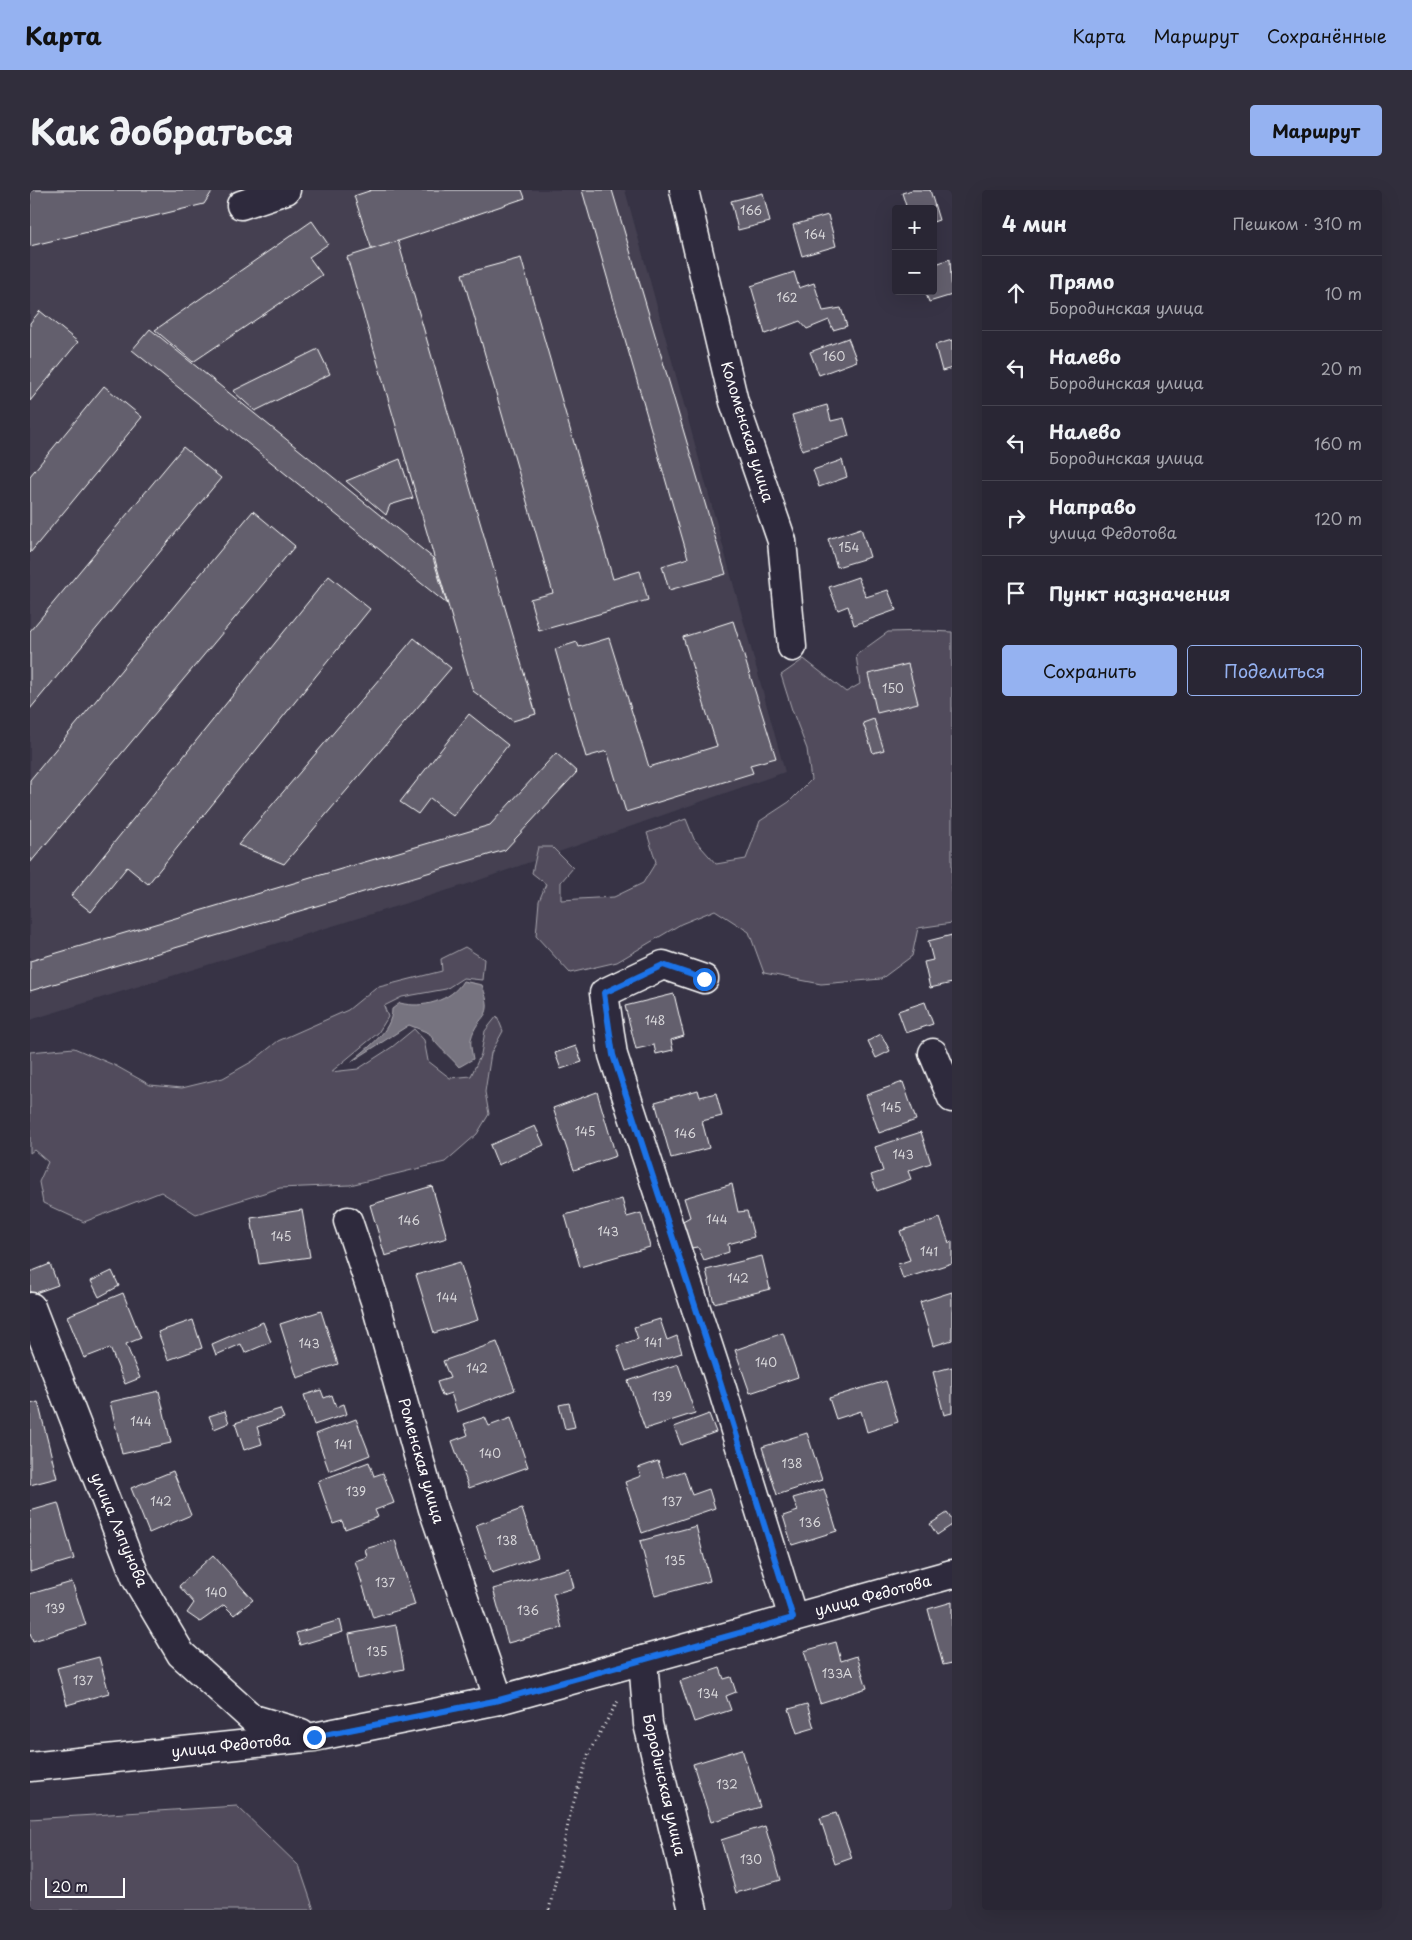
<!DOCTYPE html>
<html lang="ru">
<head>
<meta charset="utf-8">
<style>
  :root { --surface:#292634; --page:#312e3c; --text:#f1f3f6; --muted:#a5a5ac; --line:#45434f; --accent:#95b2f1 }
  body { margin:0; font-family:"Playpen Sans",sans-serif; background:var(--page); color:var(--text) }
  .controls { position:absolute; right:15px; top:15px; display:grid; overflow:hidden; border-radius:5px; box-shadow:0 5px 20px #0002 }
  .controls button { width:45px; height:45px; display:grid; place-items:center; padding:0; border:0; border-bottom:1px solid var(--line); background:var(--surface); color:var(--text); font:25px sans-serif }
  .scale { position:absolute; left:15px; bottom:12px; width:80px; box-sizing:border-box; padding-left:5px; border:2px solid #fff; border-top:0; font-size:14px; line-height:18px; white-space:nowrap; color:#fff; -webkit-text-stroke:4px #2f2a3d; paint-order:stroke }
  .stop { position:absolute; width:15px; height:15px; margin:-11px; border:4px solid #1a73e8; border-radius:50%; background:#fff }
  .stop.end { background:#1a73e8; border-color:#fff; box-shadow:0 1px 5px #0008 }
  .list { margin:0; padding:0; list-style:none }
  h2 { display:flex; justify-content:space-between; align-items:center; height:65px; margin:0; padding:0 20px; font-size:21px }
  h2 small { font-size:16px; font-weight:400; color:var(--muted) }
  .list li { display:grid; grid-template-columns:32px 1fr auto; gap:15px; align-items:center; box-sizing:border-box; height:75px; padding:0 20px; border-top:1px solid var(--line) }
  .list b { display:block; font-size:19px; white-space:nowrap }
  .list p { margin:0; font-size:16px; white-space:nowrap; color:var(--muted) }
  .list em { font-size:16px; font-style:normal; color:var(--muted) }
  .actions { display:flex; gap:10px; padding:15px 20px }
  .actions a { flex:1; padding:11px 0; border:1px solid var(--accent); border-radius:5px; text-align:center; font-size:18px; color:var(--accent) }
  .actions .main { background:var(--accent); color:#111 }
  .icon { flex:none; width:28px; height:28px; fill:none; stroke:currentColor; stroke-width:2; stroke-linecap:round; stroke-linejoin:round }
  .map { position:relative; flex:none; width:922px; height:1720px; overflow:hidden; border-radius:5px }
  header { display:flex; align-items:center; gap:30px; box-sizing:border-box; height:70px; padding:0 25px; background:var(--accent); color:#111 }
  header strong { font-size:24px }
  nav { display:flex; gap:28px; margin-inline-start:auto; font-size:18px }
  .intro { display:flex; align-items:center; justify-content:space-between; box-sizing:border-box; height:120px; padding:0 30px }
  h1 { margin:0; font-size:35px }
  .button { padding:12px 22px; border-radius:5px; background:var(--accent); color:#111; font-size:18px; font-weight:700 }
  main { display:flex; gap:30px; padding:0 30px }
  aside { flex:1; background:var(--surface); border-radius:5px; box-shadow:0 5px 20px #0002 }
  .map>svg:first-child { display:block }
</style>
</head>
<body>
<header>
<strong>Карта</strong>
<nav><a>Карта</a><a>Маршрут</a><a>Сохранённые</a></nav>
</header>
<div class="intro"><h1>Как добраться</h1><a class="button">Маршрут</a></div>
<main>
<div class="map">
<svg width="922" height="1720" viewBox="0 0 922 1720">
  <rect width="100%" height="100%" fill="#373345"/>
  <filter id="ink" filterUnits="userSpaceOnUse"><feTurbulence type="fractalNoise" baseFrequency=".02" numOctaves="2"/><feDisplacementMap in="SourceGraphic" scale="10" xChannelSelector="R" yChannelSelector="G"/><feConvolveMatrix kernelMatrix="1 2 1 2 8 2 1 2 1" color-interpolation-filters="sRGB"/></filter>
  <g filter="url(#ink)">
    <!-- built -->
    <path fill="#444051" d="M0,0H595L755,582L441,693L0,830Z"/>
    <!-- green -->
    <g fill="#514c5c" stroke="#a8a6ae">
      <path d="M898,441L922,442V733L888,738L882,766L851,789L791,794L734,783L719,742L685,720L651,734L587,772L540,783L506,746L509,711L516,694L502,683L508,657H522L543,678L531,692V710L584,707L613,693L626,672L617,643L656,629L664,649L686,674L716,669L730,631L759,612L781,590L777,559L762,520L751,485L774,469L816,502L830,494L826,465L858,442Z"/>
      <path d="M435,757L454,769L452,790L433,788L416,799L372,807L354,816L358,827L348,843L301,882L328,879L362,857L384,839L394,850L398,871L420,888L441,886L451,864L455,841L467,826L473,841L461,863L455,902L459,924L447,944L415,972L320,995L250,998L166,1024L131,1002L54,1032L13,1013L9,992L18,972L4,960L0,963V862L44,858L86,876L120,895L152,898L193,888L223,871L248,851L318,820L345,798L412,781L411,769Z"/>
      <path d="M207,1616L269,1676L284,1720H0V1629Z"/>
    </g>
    <!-- water -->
    <path fill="#76737f" stroke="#adabb2" d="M433,791L452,795C466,831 448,822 441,849C440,855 442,863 443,869L429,877C419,865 406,856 399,843L379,835L321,872C337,858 362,842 362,819L370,813C392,819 421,811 433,791Z"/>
    <!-- building -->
    <g fill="#635f6d" stroke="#fff">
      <path d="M0,0H183L174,14L0,56Z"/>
      <path d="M342,0H492L495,8L342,60L324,6Z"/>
      <path d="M552,0H582L696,384L639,400L632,376L658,368Z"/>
      <path d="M882,0H900L909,30L903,32V19H877L872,3Z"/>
      <path d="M733,3L740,32L708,40L701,11Z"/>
      <path d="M798,25L806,56L772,66L763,35Z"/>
      <path d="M282,31L298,54L279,67L292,85L163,172L125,140Z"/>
      <path d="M368,51L506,524L483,531L443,501L317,67Z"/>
      <path d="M491,68L583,389L610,381L618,410L509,441L500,409L523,403L432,84Z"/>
      <path d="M920,69L922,105L899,112L895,101H903V75Z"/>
      <path d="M764,82L769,98L784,93L793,121L811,118L817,136L803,140L799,130L777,139L770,131L735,144L721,96Z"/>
      <path d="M10,121L48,152L0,211V133Z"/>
      <path d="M120,139L403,368L417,414L102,160Z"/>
      <path d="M818,148L827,171L789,185L780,162Z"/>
      <path d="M922,150V178L912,181L905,155Z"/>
      <path d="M288,159L300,184L225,221L203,201Z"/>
      <path d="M74,196L112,227L0,363V286Z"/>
      <path d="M797,215L801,231L814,228L819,246L772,260L762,225Z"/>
      <path d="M153,257L191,288L0,519V441Z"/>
      <path d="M370,269L383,308L360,315L356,325L316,291Z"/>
      <path d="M812,270L817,287L789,297L783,280Z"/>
      <path d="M223,321L265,356L0,673V590Z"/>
      <path d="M831,338L840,367L807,377L798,349Z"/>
      <path d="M299,386L340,419L118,694L97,677L61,722L41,706Z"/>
      <path d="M828,387L836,407L858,400L866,420L824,435L818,416L808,420L799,397Z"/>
      <path d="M703,431L746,568L720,575L723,583L596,622L577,561L556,567L525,459L547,452L549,457L579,448L619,577L687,556L653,447Z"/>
      <path d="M384,448L421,478L254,674L208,655Z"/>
      <path d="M878,474L888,513L847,523L838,484Z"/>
      <path d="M439,524L478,555L423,626L400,608L388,624L370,612Z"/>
      <path d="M844,529L854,560L843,563L833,533Z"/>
      <path d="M526,563L547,582L475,660L0,801V771L460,635Z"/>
      <path d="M922,745V793L900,798L894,772L903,770L898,751Z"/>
      <path d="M644,804L654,846L641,850L643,860L626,864L624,855L606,859L595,816Z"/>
      <path d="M895,812L903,834L876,843L868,821Z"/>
      <path d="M851,844L860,861L846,868L838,851Z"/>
      <path d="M546,856L552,872L531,879L525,863Z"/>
      <path d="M873,892L886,930L849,943L836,905Z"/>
      <path d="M668,900L670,907L686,903L692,926L672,931L679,958L641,968L625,912Z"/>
      <path d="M567,902L586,966L544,980L523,918Z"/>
      <path d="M505,936L514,955L468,975L460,955Z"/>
      <path d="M891,942L901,973L878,981L881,989L847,1001L841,985L853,981L845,957Z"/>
      <path d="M702,994L708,1022L717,1021L724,1047L698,1054L699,1062L674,1070L668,1057L660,1058L651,1032L660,1027L654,1008Z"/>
      <path d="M402,996L417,1048L355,1066L340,1015Z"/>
      <path d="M592,1009L597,1027L611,1023L620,1057L550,1077L535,1025Z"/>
      <path d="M272,1020L280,1067L229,1074L221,1028Z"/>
      <path d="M910,1028L919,1053L922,1052V1073L873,1089L868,1074L880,1070L870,1041Z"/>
      <path d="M732,1066L740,1099L684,1113L676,1080Z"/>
      <path d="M430,1072L448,1130L404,1143L386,1085Z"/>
      <path d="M20,1074L28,1095L0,1105V1082Z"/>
      <path d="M82,1081L89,1096L69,1107L61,1091Z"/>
      <path d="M922,1102V1150L903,1156L890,1112Z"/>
      <path d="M93,1103L111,1148L96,1154L110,1188L95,1194L80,1158L54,1168L37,1126Z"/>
      <path d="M291,1121L308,1174L267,1188L250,1134Z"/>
      <path d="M630,1129L637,1150L647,1146L652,1163L596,1181L587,1156L608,1149L604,1137Z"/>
      <path d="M163,1130L172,1158L138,1170L128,1142Z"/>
      <path d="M233,1132L241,1152L215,1163L211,1154L186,1165L182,1154Z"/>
      <path d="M753,1143L768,1187L720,1203L705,1160Z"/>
      <path d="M467,1152L485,1200L427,1222L421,1203L412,1206L407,1192L420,1188L413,1171Z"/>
      <path d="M648,1174L665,1223L615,1239L598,1191Z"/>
      <path d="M922,1177V1223L914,1225L903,1182Z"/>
      <path d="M856,1191L868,1232L837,1242L831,1221L806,1229L799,1208Z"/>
      <path d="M291,1200L294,1208L302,1205L306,1217L314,1214L317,1224L284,1235L274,1205Z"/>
      <path d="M129,1201L141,1253L92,1264L80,1212Z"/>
      <path d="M8,1212L27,1288L0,1295V1214Z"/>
      <path d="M539,1213L545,1237L535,1239L529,1215Z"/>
      <path d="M250,1219L254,1228L227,1237L232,1254L214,1260L205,1233Z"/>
      <path d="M195,1221L199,1233L184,1239L179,1226Z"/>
      <path d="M679,1224L686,1242L651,1255L644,1237Z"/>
      <path d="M455,1227L459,1236L481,1228L498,1277L439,1298L422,1251L438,1245L434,1234Z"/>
      <path d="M326,1229L340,1265L299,1281L286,1244Z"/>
      <path d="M777,1243L792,1290L747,1305L732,1257Z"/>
      <path d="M628,1271L634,1288L654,1281L662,1305L679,1299L685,1318L612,1343L595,1292L611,1286L608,1278Z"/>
      <path d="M339,1272L344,1286L353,1283L364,1313L345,1320L348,1327L315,1339L312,1331L303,1334L288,1291Z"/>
      <path d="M143,1281L161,1325L119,1343L101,1298Z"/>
      <path d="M794,1299L807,1341L762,1355L753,1326L768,1321L763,1308Z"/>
      <path d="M28,1313L44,1369L0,1382V1321Z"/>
      <path d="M492,1319L508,1367L462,1383L446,1335Z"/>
      <path d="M917,1323L922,1330V1335L907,1345L900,1334Z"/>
      <path d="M666,1336L680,1391L625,1406L610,1351Z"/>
      <path d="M365,1350L385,1415L343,1428L325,1371L337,1367L335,1359Z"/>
      <path d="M183,1365L223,1410L204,1425L194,1415L170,1432L157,1423L164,1413L149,1396Z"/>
      <path d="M539,1378L544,1398L523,1404L532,1438L478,1453L463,1399Z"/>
      <path d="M42,1392L56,1435L3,1451L0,1443V1404Z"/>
      <path d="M922,1412V1473L913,1475L898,1419Z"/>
      <path d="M310,1430L313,1442L270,1455L266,1443Z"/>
      <path d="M366,1435L374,1479L328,1489L319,1444Z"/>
      <path d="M806,1452L811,1471L827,1466L837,1498L790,1513L774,1461Z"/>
      <path d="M69,1467L79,1503L37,1515L27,1478Z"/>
      <path d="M690,1478L694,1489L701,1487L706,1502L696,1506L701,1520L664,1532L650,1491Z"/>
      <path d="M777,1514L784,1538L767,1543L759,1519Z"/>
      <path d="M712,1559L730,1617L681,1632L663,1574Z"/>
      <path d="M806,1623L822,1668L805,1674L790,1628Z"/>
      <path d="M735,1636L751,1690L706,1703L691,1650Z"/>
    </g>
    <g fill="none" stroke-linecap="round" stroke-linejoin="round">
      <!-- minor casing -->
      <g stroke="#fff" stroke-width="31">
        <g id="minor">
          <path d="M654,0L704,212L752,351L762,457"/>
          <path d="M211,15L256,0"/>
          <path d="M674,789L633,775L574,803L583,865L690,1192L763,1428"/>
          <path d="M903,863L922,908"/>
          <path d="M318,1031L345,1111L403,1319L469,1510"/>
          <path d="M1,1117L106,1388L151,1464L223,1529L271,1543"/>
          <path d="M613,1470L618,1534L663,1720"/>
          <path d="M0,1577L284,1547L469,1510L922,1384"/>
        </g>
      </g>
      <!-- path -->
      <path stroke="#fff" stroke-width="3" stroke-dasharray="1 4" stroke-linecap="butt" d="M519,1720L541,1621L559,1562L588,1511"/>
      <!-- minor -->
      <use href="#minor" stroke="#2f2a3d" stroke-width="28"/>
    </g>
  </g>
  <g fill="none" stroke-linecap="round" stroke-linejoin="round" filter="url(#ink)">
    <!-- route -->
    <path stroke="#1a73e8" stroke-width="6" d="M284,1547L469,1510L763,1428L690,1192L583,865L574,803L633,775L674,789"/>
  </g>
  <g text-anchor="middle" stroke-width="4.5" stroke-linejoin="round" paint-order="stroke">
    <!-- number labels -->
    <g font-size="12" fill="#d8d7da">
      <text x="721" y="25">166</text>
      <text x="785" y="49">164</text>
      <text x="757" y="112">162</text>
      <text x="804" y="171">160</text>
      <text x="819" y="362">154</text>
      <text x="863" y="503">150</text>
      <text x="625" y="835">148</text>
      <text x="861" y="922">145</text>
      <text x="555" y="946">145</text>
      <text x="655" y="948">146</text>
      <text x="873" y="969">143</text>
      <text x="687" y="1034">144</text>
      <text x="379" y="1035">146</text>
      <text x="578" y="1046">143</text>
      <text x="251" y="1051">145</text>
      <text x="899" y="1066">141</text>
      <text x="708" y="1093">142</text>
      <text x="417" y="1112">144</text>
      <text x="623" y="1157">141</text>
      <text x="279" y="1158">143</text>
      <text x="736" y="1177">140</text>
      <text x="447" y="1183">142</text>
      <text x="632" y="1211">139</text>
      <text x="111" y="1236">144</text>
      <text x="313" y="1259">141</text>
      <text x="460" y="1268">140</text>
      <text x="762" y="1278">138</text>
      <text x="326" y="1306">139</text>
      <text x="131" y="1316">142</text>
      <text x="642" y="1316">137</text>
      <text x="780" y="1337">136</text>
      <text x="477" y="1355">138</text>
      <text x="645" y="1375">135</text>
      <text x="355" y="1397">137</text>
      <text x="186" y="1407">140</text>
      <text x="25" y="1423">139</text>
      <text x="498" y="1425">136</text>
      <text x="347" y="1466">135</text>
      <text x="807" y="1488">133А</text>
      <text x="53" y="1495">137</text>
      <text x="678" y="1508">134</text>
      <text x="697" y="1599">132</text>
      <text x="721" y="1674">130</text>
    </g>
    <!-- street labels -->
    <g font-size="15" fill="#fff" stroke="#2f2a3d">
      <text transform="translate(717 242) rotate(73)" y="5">Коломенская улица</text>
      <text transform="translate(391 1271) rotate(74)" y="5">Роменская улица</text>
      <text transform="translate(89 1340) rotate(67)" y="5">улица Ляпунова</text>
      <text transform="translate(843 1406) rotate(-15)" y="5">улица Федотова</text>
      <text transform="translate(201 1556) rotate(-6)" y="5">улица Федотова</text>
      <text transform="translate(634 1595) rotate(77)" y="5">Бородинская улица</text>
    </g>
  </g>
</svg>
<div class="controls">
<button>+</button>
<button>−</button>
</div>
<div class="scale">20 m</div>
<div class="stop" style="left:674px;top:789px"></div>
<div class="stop end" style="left:284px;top:1547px"></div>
</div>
<aside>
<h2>4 мин<small>Пешком · 310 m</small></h2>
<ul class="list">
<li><svg class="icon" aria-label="ahead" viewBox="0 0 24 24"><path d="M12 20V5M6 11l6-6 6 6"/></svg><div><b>Прямо</b><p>Бородинская улица</p></div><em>10 m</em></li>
<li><svg class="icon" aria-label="left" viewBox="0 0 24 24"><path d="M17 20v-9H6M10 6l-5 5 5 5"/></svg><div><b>Налево</b><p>Бородинская улица</p></div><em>20 m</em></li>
<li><svg class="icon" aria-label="left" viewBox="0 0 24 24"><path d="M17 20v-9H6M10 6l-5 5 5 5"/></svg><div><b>Налево</b><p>Бородинская улица</p></div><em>160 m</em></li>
<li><svg class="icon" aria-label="right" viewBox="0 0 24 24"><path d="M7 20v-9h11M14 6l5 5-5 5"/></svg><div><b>Направо</b><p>улица Федотова</p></div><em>120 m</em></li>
<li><svg class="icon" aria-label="arrive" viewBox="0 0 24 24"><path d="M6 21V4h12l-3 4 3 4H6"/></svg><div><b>Пункт назначения</b></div></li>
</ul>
<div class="actions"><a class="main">Сохранить</a><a>Поделиться</a></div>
</aside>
</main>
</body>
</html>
